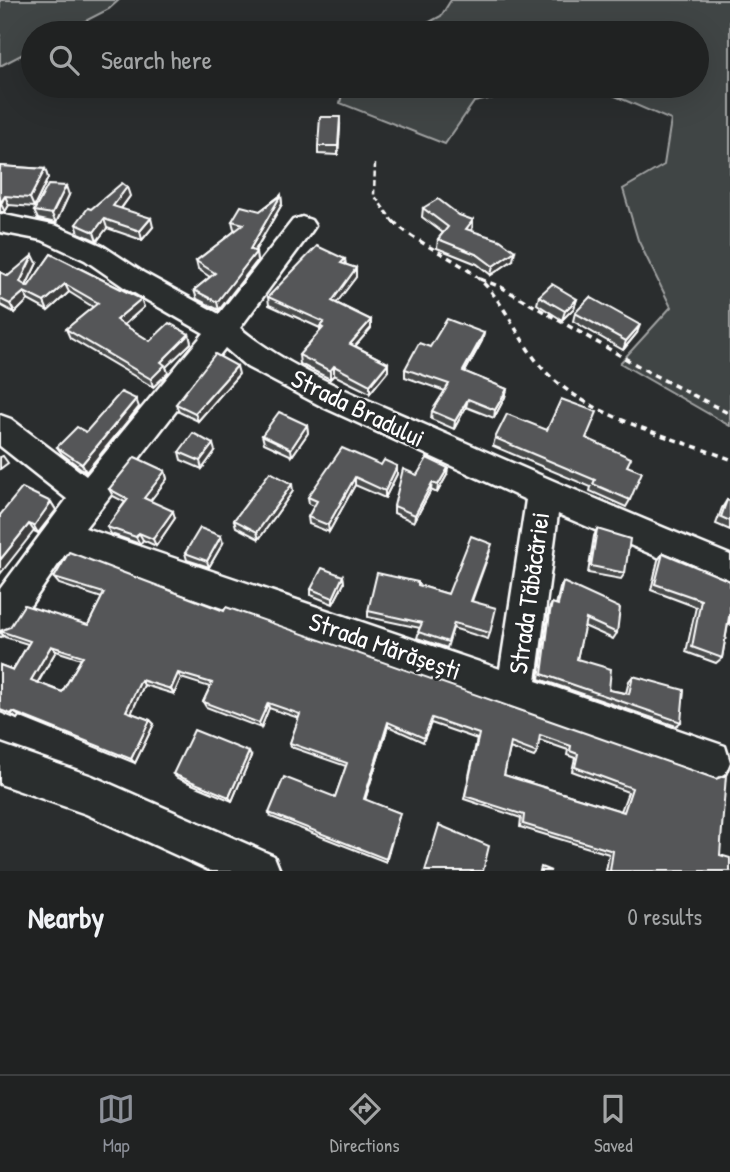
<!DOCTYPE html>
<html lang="en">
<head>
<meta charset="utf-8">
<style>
  :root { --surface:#202222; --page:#2d2f2f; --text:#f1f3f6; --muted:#a2a4a5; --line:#3d3f40; --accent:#8c9099 }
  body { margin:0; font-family:"Patrick Hand",sans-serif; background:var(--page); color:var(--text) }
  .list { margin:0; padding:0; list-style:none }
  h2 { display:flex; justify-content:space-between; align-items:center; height:91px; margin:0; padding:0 28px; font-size:30px }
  h2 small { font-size:23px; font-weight:400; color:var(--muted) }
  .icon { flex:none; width:38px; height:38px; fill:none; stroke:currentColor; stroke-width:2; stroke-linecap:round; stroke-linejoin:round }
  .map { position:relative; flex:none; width:730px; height:871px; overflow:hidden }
  .search { position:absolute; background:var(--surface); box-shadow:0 7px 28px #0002; left:21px; right:21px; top:21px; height:77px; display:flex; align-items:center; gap:18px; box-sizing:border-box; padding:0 24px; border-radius:38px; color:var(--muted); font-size:26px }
  .sheet { height:203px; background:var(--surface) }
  nav { display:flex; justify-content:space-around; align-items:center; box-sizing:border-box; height:98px; border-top:2px solid var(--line); background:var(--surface); font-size:19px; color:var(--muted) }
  nav a { display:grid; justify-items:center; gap:4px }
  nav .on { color:var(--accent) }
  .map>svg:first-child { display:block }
</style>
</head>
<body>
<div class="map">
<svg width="730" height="871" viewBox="0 0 730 871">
  <rect width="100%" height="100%" fill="#2a2d2e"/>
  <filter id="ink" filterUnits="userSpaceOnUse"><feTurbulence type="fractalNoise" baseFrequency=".0143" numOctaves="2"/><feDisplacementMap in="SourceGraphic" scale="14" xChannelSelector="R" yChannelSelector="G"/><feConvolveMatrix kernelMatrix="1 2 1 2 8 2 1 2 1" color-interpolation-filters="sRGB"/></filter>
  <g filter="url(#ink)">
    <!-- green -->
    <g fill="#414445" stroke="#a0a2a2" stroke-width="2">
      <path d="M0,0H119L109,9L62,33H33V49L0,66Z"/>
      <path d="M451,0H730V426L620,363L671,307L638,240L623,189L664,165L671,120L592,86H697V33H409L441,16Z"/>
      <path d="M344,86H555L474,102L445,144L340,103Z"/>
    </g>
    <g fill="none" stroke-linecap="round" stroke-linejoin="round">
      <!-- minor casing -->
      <g stroke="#fff" stroke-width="5">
        <g id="minor">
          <path d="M0,214L57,226L103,246L144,273L219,314L293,220L302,217L311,220L315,226L311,232L240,328C293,372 360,396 423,424C525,469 627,513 730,555V588L558,514L536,681L725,746L730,762L725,774L711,780L66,553L13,631L0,636V589L67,499L0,446V415L11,419L86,476L204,333L124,287L85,260L42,240L0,232ZM225,348L247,367L323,407L526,500L500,669L85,528Z"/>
          <path d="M0,744L92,776L274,856L280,871H211L86,814L0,784Z"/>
        </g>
      </g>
      <!-- path-far1 -->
      <path stroke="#fff" stroke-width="2.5" stroke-dasharray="5 3.5" stroke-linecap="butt" d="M375,164L374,195L394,223"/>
      <!-- path -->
      <g stroke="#fff" stroke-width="3.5" stroke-dasharray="6 5" stroke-linecap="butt">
        <path d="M393,221C418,245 451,255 477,277C506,302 518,341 543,369C586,416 671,437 730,459"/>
        <path d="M480,279L501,287L654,375L730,414"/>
      </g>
      <!-- minor -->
      <use href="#minor" fill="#2a2d2e" fill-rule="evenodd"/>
    </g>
    <!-- wall -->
    <g fill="#494b4c" stroke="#fff" stroke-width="2" fill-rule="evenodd">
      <path d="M340,126L338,155L318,154V146Z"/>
      <path d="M0,166L45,169L48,178L34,207L9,205L5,212H0Z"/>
      <path d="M69,195L56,223L38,219L34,211Z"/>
      <path d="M281,195L282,204L255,251L257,261L219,310L197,299L194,290L210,277L198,269L196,261L236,230L234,229L232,221L260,211Z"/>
      <path d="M130,196L121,209L153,227L142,240L107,228L97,241L79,233L76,224Z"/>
      <path d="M423,208L472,229L470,230L513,260L491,275L477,264L437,248L438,239L443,233L422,217Z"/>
      <path d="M51,254L141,299L144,307L124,325L150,341L189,334L191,343L166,367L168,373L153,387L70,338L66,329L93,307L69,292L48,311L28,300L15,313L0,305V272L8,276L37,263L26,286L28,287Z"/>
      <path d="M345,259L346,265L356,268V277L336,303L371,320V328L355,346L388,363V371L370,393L334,375L330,379L300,364L299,355L320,331V328L269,305L268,297Z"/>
      <path d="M539,296L577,299L574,308L562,320L537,304Z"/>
      <path d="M575,313L637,333L623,350L573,321Z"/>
      <path d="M484,333L482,341L465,372L507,389L505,397L494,418L466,407L454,429L431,419L432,411L445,391L405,377V369L430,347Z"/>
      <path d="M239,374L198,421L179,412L176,404Z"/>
      <path d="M139,407L86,472L62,454L57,447L86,432Z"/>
      <path d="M307,425L308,433L292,456L264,443L262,435Z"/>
      <path d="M547,430L586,439L627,466L630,500L626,507L590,491L591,487L493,446L495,438Z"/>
      <path d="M215,451L202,469L181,460L179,452Z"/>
      <path d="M381,465L397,466V474L385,498L355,485L329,532L309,524L308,517L314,506L309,504L308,497Z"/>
      <path d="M165,471L167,479L150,501L175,518L156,546L143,540L140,544L111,534L107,527L125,502L113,496L109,489Z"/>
      <path d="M417,475H447L437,493L431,490L414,522L394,513V506Z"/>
      <path d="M293,491L259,539L236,527L234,520Z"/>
      <path d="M727,500L730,501V530L716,524L722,508Z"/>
      <path d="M51,502L56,510L38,533L0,515Z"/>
      <path d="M597,529L625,573L621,579L588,573L594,536Z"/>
      <path d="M223,543L209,567L187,560L185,553Z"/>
      <path d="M490,551L472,601L490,633L488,639L453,628L447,648L417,638L420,628L368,617V611L418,585L448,594Z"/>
      <path d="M663,553L730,581V625L728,624L722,658L716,663L686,652L696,607L651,590L658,560Z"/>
      <path d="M343,576L344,583L333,604L311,595V589Z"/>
      <path d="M54,578L224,611L716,779L720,855L730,871H606L609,854L520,827L521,818L464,799L477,739L431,723L423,742L388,726L365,800L400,813L386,862L271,817L269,813L335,797L346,766L291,747L290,743L299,718L269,708L261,728L206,707L203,702L210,687L181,678L174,694L144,685L131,713L150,720L154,724L135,763L19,716L17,719L0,712V665L13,670L28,644L5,637L0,632L88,625L102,598L59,584ZM56,651L81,659L62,692L38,683ZM539,740L568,750L567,755L575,758L572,771L628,792L621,811L504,775L510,748L534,757L537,753Z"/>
      <path d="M563,582L617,633L613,639L584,626L577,659L609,690L626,693L629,681L633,676L681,722L676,726L539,679L549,609L552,603L556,605L560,588Z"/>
      <path d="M251,756L232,801L177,778L173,774Z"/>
    </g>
    <!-- shaded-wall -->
    <g fill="#3c3d3e" stroke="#fff" stroke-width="2">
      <path d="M340,117V126L338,155V146Z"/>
      <path d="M45,169L48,178L34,207L30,198Z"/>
      <path d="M66,186L69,195L56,223L52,214Z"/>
      <path d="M127,187L130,196L116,215L113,206Z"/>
      <path d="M281,195L282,204L251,257L250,249Z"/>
      <path d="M5,196L9,205L5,212L1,204Z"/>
      <path d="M151,218L153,227L142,240L140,231Z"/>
      <path d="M104,219L107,228L97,241L94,232Z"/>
      <path d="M473,220L472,229L464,238L466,229Z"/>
      <path d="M515,251L513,260L491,275L493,266Z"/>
      <path d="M256,252L257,261L219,310L217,302Z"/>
      <path d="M33,255L37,263L24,290L20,282Z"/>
      <path d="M356,268V277L332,309V301Z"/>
      <path d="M65,284L69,292L48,311L44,302Z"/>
      <path d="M24,292L28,300L15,313L10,304Z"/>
      <path d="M141,299L144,307L119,329L116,320Z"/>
      <path d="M577,299L574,308L562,320L565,311Z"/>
      <path d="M371,320V328L350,352V344Z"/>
      <path d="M640,325L637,333L623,350L626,341Z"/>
      <path d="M484,333L482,341L461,379L463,371Z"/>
      <path d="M189,334L191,343L166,367L168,373L153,387L151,379L161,362Z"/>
      <path d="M388,363V371L370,393V385Z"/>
      <path d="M237,366L239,374L198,421L195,413Z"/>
      <path d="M334,366V375L330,379V371Z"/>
      <path d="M507,389L505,397L494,418L495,410Z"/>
      <path d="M136,399L139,407L86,472L82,464Z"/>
      <path d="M468,399L466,407L454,429L455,421Z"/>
      <path d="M307,425L308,433L292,456L291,449Z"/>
      <path d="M213,444L215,451L202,469L200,461Z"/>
      <path d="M3,456L8,463L0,469V457Z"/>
      <path d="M397,466V474L385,498V491Z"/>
      <path d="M448,468L447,475L437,493L438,485Z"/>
      <path d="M165,471L167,479L147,505L144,498Z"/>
      <path d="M355,477V485L329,532L328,525Z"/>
      <path d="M432,483L431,490L414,522L415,515Z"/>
      <path d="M292,484L293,491L259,539L257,532Z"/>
      <path d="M51,502L56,510L38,533L34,526Z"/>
      <path d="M173,511L175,518L156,546L153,539Z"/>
      <path d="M29,524L34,531L0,574V560Z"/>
      <path d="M139,533L143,540L140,544L136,537Z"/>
      <path d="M221,536L223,543L209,567L207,561Z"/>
      <path d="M343,576L344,583L333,604V598Z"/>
      <path d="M51,646L56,651L36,685L31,680Z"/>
      <path d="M178,673L181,678L174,694L171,689Z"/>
      <path d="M141,680L144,685L130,716L126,711Z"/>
      <path d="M268,703L269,708L261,728L259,723Z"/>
      <path d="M13,712L19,716L17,719L11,714Z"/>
      <path d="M150,720L154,724L135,763L131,759Z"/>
      <path d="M388,722V726L364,803V799Z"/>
      <path d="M249,752L251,756L232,801L229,797Z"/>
    </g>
    <!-- building -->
    <g fill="#555758" stroke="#fff" stroke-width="2" fill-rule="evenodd">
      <path d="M320,117H340L338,146H318Z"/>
      <path d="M0,166L45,169L30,198L5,196L0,203Z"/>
      <path d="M122,183L127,187L113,206L151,218L140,231L104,219L94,232L76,224L88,208L91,209Z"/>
      <path d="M48,185L66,186L52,214L34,211Z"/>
      <path d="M281,195L250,249L256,252L217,302L194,290L215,273L196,261L244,224L232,221L241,206L260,211Z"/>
      <path d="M438,199L459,215L473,220L466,229L500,240L515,251L493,266L478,255L438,239L448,227L423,208Z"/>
      <path d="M317,246L345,259L341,263L356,268L332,301L371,320L350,344L388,363L370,385L334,366L330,371L299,355L323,328L320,326L324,322L268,297Z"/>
      <path d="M51,254L141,299L116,320L150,341L169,323L189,334L161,362L165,365L151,379L66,329L98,303L65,284L44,302L24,292L10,304L0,299V272L8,276L33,255L20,282L28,287Z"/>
      <path d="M552,284L577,299L565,311L539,296Z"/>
      <path d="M590,297L640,325L626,341L575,313Z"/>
      <path d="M447,319L484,333L463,371L507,389L495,410L468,399L455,421L432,411L449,384L405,369L419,343L430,347Z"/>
      <path d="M215,354L237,366L195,413L176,404Z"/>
      <path d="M121,392L136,399L82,464L57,447L77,427L86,432Z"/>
      <path d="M561,399L597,412L586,438L631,458L627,466L642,472L630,500L593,484L595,480L495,438L507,414L547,430Z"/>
      <path d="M279,412L307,425L291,449L262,435Z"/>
      <path d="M193,433L213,444L200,461L179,452Z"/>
      <path d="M342,448L381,465L384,460L397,466L385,491L355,477L328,525L308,517L317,501L308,497Z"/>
      <path d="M135,457L165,471L144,498L173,511L153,539L139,533L136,537L107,527L128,499L109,489Z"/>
      <path d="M427,458L448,468L438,485L432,483L415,515L394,506L403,469L417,475Z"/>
      <path d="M270,472L292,484L257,532L234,520Z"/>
      <path d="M22,488L51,502L34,526L29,524L0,560V515Z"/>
      <path d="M727,500L730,501V521L721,517Z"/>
      <path d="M200,528L221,536L207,561L185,553Z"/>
      <path d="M597,529L630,539L625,573L591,566Z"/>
      <path d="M471,536L492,544L471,601L496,608L490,633L454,623L448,642L418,632L422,623L368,611L377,573L418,582V585L448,594Z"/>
      <path d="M69,552L224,611L226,607L716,779L726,775L720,855L730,858V871H610L613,851L523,824L524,815L465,796L479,734L432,718L424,738L388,722L364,799L400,813L386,859L269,813L284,777L335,797L347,763L290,743L300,714L268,703L259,723L203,702L212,683L178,673L171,689L141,680L126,711L150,720L131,759L13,712L11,714L0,710V665L13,670L30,641L0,631L10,627L24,605L88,625L104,593L54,578ZM51,646L83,656L62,692L31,680ZM540,735L571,746L570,751L578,754L575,767L632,788L624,812L504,775L511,743L537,753Z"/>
      <path d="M663,553L730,581V617H729L722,658L692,647L701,600L655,584Z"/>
      <path d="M322,568L343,576L333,598L311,589Z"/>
      <path d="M563,582L620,608L617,633L586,619L577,659L611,669L609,690L629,694L633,676L684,690L681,722L542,674L550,612L552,603L558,605Z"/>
      <path d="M194,730L249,752L229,797L173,774Z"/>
      <path d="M439,825L489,846L483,871H425Z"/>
      <path d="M541,867L551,871H540Z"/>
    </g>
  </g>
  <g text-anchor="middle" stroke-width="5" stroke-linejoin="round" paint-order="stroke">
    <!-- street labels -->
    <g font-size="26" fill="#fff" stroke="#2a2d2e">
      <text transform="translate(358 408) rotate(26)" y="9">Strada Bradului</text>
      <text transform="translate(529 593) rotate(-82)" y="9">Strada Tăbăcăriei</text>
      <text transform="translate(385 646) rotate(19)" y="9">Strada Mărășești</text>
    </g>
  </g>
</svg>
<div class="search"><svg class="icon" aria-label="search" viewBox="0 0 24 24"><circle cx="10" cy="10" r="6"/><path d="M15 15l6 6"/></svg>Search here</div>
</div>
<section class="sheet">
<h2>Nearby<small>0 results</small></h2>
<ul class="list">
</ul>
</section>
<nav>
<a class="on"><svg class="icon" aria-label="map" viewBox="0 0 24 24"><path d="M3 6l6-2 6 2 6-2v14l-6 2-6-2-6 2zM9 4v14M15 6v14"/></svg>Map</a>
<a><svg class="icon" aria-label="directions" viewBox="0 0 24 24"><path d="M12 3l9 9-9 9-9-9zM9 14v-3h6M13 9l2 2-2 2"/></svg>Directions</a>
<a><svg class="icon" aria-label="saved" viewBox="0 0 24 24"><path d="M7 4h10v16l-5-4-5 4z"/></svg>Saved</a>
</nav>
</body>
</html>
